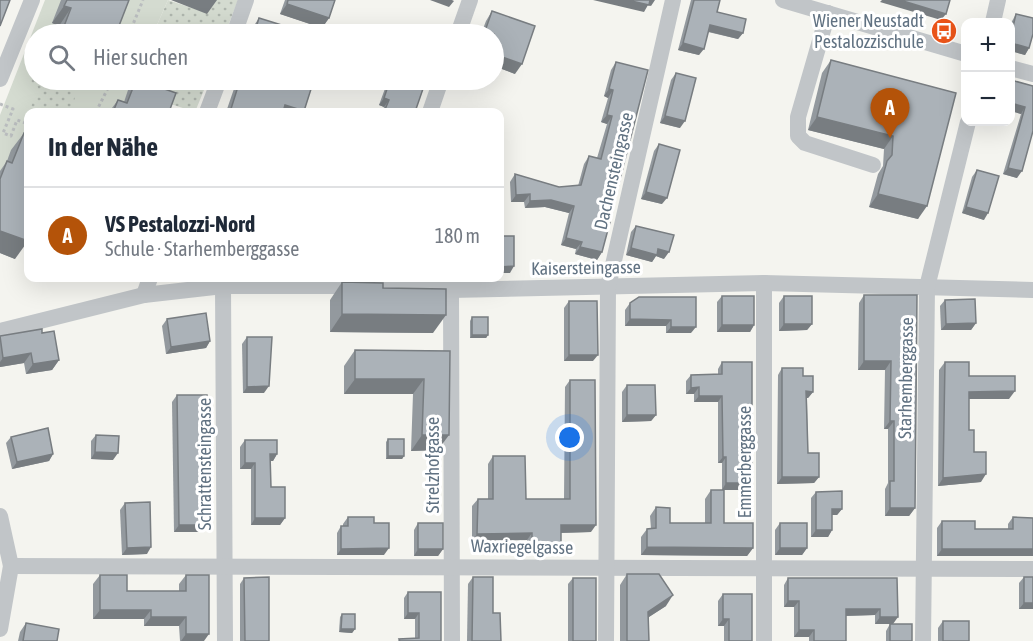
<!DOCTYPE html>
<html lang="de">
<head>
<meta charset="utf-8">
<style>
  :root { --surface:#fff; --page:#f2f2f3; --text:#1f2937; --muted:#747a83; --line:#e0e1e3; --accent:#b45309 }
  body { margin:0; font-family:"Asap Condensed",sans-serif; background:var(--page); color:var(--text) }
  .controls { position:absolute; right:18px; top:18px; display:grid; overflow:hidden; border-radius:12px; box-shadow:0 6px 24px #0002 }
  .controls button { width:54px; height:54px; display:grid; place-items:center; padding:0; border:0; border-bottom:2px solid var(--line); background:var(--surface); color:var(--text); font:30px sans-serif }
  .you { position:absolute; left:570px; top:438px; width:21px; height:21px; margin:-15px; border:4px solid #fff; border-radius:50%; background:#1a73e8; box-shadow:0 0 0 9px #1a73e833 }
  .badge { display:grid; place-items:center; width:39px; height:39px; border-radius:50%; background:var(--accent); color:#fff; font-size:20px; font-weight:700 }
  .pin { position:absolute; translate:-50% -50px; filter:drop-shadow(0 2px 3px #0008) }
  .pin::after { content:''; position:absolute; top:32px; width:21px; height:18px; background:inherit; clip-path:polygon(0 0,100% 0,50% 100%) }
  .list { margin:0; padding:0; list-style:none }
  h2 { display:flex; justify-content:space-between; align-items:center; height:78px; margin:0; padding:0 24px; font-size:26px }
  h2 small { font-size:20px; font-weight:400; color:var(--muted) }
  .list li { display:grid; grid-template-columns:39px 1fr auto; gap:18px; align-items:center; box-sizing:border-box; height:96px; padding:0 24px; border-top:2px solid var(--line) }
  .list b { display:block; font-size:22px; white-space:nowrap }
  .list p { margin:0; font-size:20px; white-space:nowrap; color:var(--muted) }
  .list em { font-size:20px; font-style:normal; color:var(--muted) }
  .icon { flex:none; width:33px; height:33px; fill:none; stroke:currentColor; stroke-width:2; stroke-linecap:round; stroke-linejoin:round }
  .map { position:relative; flex:none; width:1033px; height:641px; overflow:hidden }
  .search { position:absolute; background:var(--surface); box-shadow:0 6px 24px #0002; left:24px; top:24px; width:480px; height:66px; display:flex; align-items:center; gap:15px; box-sizing:border-box; padding:0 21px; border-radius:33px; color:var(--muted); font-size:22px }
  .panel { position:absolute; background:var(--surface); box-shadow:0 6px 24px #0002; left:24px; top:108px; width:480px; height:174px; border-radius:12px }
  .map>svg:first-child { display:block }
</style>
</head>
<body>
<div class="map">
<svg width="1033" height="641" viewBox="0 0 1033 641">
  <defs>
    <pattern id="park-dots" width="8" height="8" patternUnits="userSpaceOnUse" patternTransform="scale(1.5)"><rect width="8" height="8" fill="#d4dbd0"/><path d="M2 2h.1M6 6h.1" fill="none" stroke="#afb6ae" stroke-width="1.8" stroke-linecap="round"/></pattern>
  </defs>
  <rect width="100%" height="100%" fill="#f4f4ef"/>
  <!-- grass -->
  <path fill="#d4dbd0" d="M45,0H168L153,34H34V80H133L120,112H28V157L0,179V115Z"/>
  <!-- park -->
  <g fill="url(#park-dots)">
    <path d="M168,0L207,13L212,0H238L225,34H153Z"/>
    <path d="M30,66L34,68V80H69L80,83L70,112H29L38,87L29,83Z"/>
    <path d="M133,80H208L195,112L128,90Z"/>
  </g>
  <g fill="none" stroke-linecap="round" stroke-linejoin="round">
    <!-- path -->
    <g stroke="#babdbf" stroke-width="3" stroke-dasharray="3 3" stroke-linecap="butt">
      <path d="M129,34L143,0"/>
      <path d="M0,104L13,109L3,133L11,136L17,120L28,124"/>
      <path d="M96,112L112,80"/>
    </g>
    <!-- minor -->
    <g stroke="#c1c5c8" stroke-width="16">
      <path d="M783,0L966,54"/>
      <path d="M828,13L798,117V136L805,143L873,165"/>
      <path d="M993,22L998,0"/>
      <path d="M234,34L246,0"/>
      <path d="M458,34L470,0"/>
      <path d="M1010,68L1033,74"/>
      <path d="M0,79L32,0"/>
      <path d="M207,112L219,80"/>
      <path d="M430,112L441,80"/>
      <path d="M223,286L225,641"/>
      <path d="M451,290L452,641"/>
      <path d="M144,295L150,278"/>
      <path d="M0,331L144,295L223,286H367L451,290L764,283L1033,290"/>
      <path d="M0,516L11,566L0,629"/>
      <path d="M11,566L1033,569"/>
      <path d="M606,641L608,287L673,0"/>
      <path d="M764,641V283"/>
      <path d="M923,641L927,287L968,122"/>
    </g>
  </g>
  <!-- wall -->
  <g fill="#93999e">
    <path d="M61,0H129L114,34H55L59,26L52,23Z"/>
    <path d="M285,0H335L329,18L322,28L280,14Z"/>
    <path d="M691,0H720L717,12L743,33L738,39L708,32L699,55L678,50Z"/>
    <path d="M492,11L515,74L494,66V34H481L486,21Z"/>
    <path d="M1016,14L1029,48L1025,55L1011,51V23Z"/>
    <path d="M259,18L285,33L289,34H251L253,27Z"/>
    <path d="M831,60L956,93L918,219L869,207L878,174L883,166L884,149L808,130L822,73Z"/>
    <path d="M616,62L617,191L611,199L605,221L602,252L597,260L575,254L576,249L561,245L569,213L545,207L525,208L524,202H511L510,182L515,174L559,187L578,186L584,164L589,156L597,158L607,124L601,122L608,98L604,96L611,70Z"/>
    <path d="M676,73L680,128L660,123L671,80Z"/>
    <path d="M136,80L169,112H109L118,100L124,102L128,90Z"/>
    <path d="M237,80H306L305,83L302,112H226Z"/>
    <path d="M389,80H426L415,112H382L384,107L379,105L387,83Z"/>
    <path d="M1011,80L1033,86L1017,178L1003,174L1021,114L1011,111Z"/>
    <path d="M24,133L15,259L0,253V171L7,161L11,150Z"/>
    <path d="M659,144L662,204L641,199L654,151Z"/>
    <path d="M977,170L984,220L962,213L972,177Z"/>
    <path d="M636,226L664,259L656,256L652,262L626,255L631,232Z"/>
    <path d="M342,282L383,288L433,333L330,332V300Z"/>
    <path d="M864,295H917L915,508L909,516H885V489L888,483V429H884L885,370H858L859,303Z"/>
    <path d="M722,296L754,325L750,332H717V302Z"/>
    <path d="M784,296L812,324L807,330L779,331V303Z"/>
    <path d="M639,297L691,333H666V326H625V310L630,303Z"/>
    <path d="M945,300L976,323L971,330H941L940,306Z"/>
    <path d="M569,301L593,361H564V308Z"/>
    <path d="M472,317L488,335L486,338H470V321Z"/>
    <path d="M167,319L210,341L206,348L166,354L162,326Z"/>
    <path d="M42,333L59,360L52,370L26,374L24,363L0,367V336Z"/>
    <path d="M247,337L264,393H243L242,344Z"/>
    <path d="M355,350L450,351L438,450L411,451L413,394H344V366Z"/>
    <path d="M722,362L747,490H722V463H718V402H694V394H686V381L691,375L718,374V369Z"/>
    <path d="M945,362L1009,399H969V430L981,482L938,486L939,370Z"/>
    <path d="M782,368L803,376L813,392L808,398H807L808,453L819,477L814,483L777,484L778,375Z"/>
    <path d="M570,380L591,532L561,533L556,554H527V540L472,541V506L478,499H488V464L493,456L526,499H564L565,387Z"/>
    <path d="M627,385L656,415L651,421L622,422V392Z"/>
    <path d="M177,395L208,525L203,532H174L172,402Z"/>
    <path d="M96,435L113,460L91,459V441Z"/>
    <path d="M11,437L53,454L49,461L12,469L6,443Z"/>
    <path d="M388,439L404,456L402,459H386V442Z"/>
    <path d="M245,440L277,454L273,461H270L271,487L285,518L280,525H251V469H240V447Z"/>
    <path d="M711,490L724,523L753,548L747,556L641,555V537L647,529H651L650,516L656,507L670,523H705V499Z"/>
    <path d="M816,492L842,509L837,515H832V530L828,537H811V498Z"/>
    <path d="M125,503L147,554L122,555L120,510Z"/>
    <path d="M348,517L384,555H337V533L341,526H343V524Z"/>
    <path d="M1013,517L1033,518V556H937V528L942,521L975,529H1008V524Z"/>
    <path d="M418,523L443,549L438,556H414V530Z"/>
    <path d="M780,523L807,548L802,555H775V530Z"/>
    <path d="M627,574L666,606L649,617V641H620V585Z"/>
    <path d="M100,575L127,591H179V584L186,575L204,641H180L179,626H144V619H93V584Z"/>
    <path d="M473,577L493,613L501,641H467L468,584Z"/>
    <path d="M1024,577L1033,609H1019V583Z"/>
    <path d="M244,578L269,641H240V584Z"/>
    <path d="M573,578L596,641H568V584Z"/>
    <path d="M788,578H897L893,624L912,641H886V631L890,624H875V615L846,616V641H809V637H794V607H784V585Z"/>
    <path d="M408,592L441,641H398L399,639L415,638V619H404V598Z"/>
    <path d="M723,594L752,641H724V626H718V601Z"/>
    <path d="M342,614L355,629L352,633L339,632L340,617Z"/>
    <path d="M943,621L969,641H938V628Z"/>
    <path d="M26,623L57,641H18L20,632Z"/>
  </g>
  <!-- shaded-wall -->
  <g fill="#787d81">
    <path d="M171,0H217L207,14Z"/>
    <path d="M430,0H452L454,1L449,7Z"/>
    <path d="M593,0H655L651,6L648,5L644,12Z"/>
    <path d="M882,0H900L946,14L941,20L880,2Z"/>
    <path d="M287,4L329,18L322,28L280,14Z"/>
    <path d="M64,6L71,8L59,26L52,23Z"/>
    <path d="M710,25L743,33L738,39L706,31Z"/>
    <path d="M108,28L117,31L114,34H103Z"/>
    <path d="M683,43L704,49L699,55L678,50Z"/>
    <path d="M1011,43L1029,48L1025,55L1011,51Z"/>
    <path d="M494,54L522,64L515,74L494,66Z"/>
    <path d="M609,89L613,90L608,98L604,96Z"/>
    <path d="M384,98L389,100L384,107L379,105Z"/>
    <path d="M1011,103L1025,107L1021,114L1011,111Z"/>
    <path d="M285,105L304,111L302,112H280Z"/>
    <path d="M607,115L612,116L607,124L601,122Z"/>
    <path d="M665,116L685,121L680,128L660,123Z"/>
    <path d="M817,117L893,136L884,149L808,130Z"/>
    <path d="M1008,168L1022,171L1017,178L1003,174Z"/>
    <path d="M613,190L617,191L611,199L608,198Z"/>
    <path d="M646,192L667,198L662,204L641,199Z"/>
    <path d="M530,194L524,202H511L516,195Z"/>
    <path d="M878,194L927,206L918,219L869,207Z"/>
    <path d="M551,200L574,206L569,213L545,207L525,208L530,201Z"/>
    <path d="M966,207L988,213L984,220L962,213Z"/>
    <path d="M0,231L28,241L15,259L0,253Z"/>
    <path d="M566,238L582,242L576,249L561,245Z"/>
    <path d="M580,247L602,252L597,260L575,254Z"/>
    <path d="M631,248L658,249L669,252L664,259L656,256L652,262L626,255Z"/>
    <path d="M514,266L510,273H500V267Z"/>
    <path d="M342,314L446,315L433,333L330,332Z"/>
    <path d="M630,319L671,320L666,326H625Z"/>
    <path d="M976,323L971,330H941L946,324Z"/>
    <path d="M784,324H812L807,330L779,331Z"/>
    <path d="M722,325H754L750,332H717Z"/>
    <path d="M671,327H696L691,333H666Z"/>
    <path d="M472,335H488L486,338H470Z"/>
    <path d="M210,341L206,348L166,354L171,347Z"/>
    <path d="M31,353L24,363L0,367V362L3,358Z"/>
    <path d="M569,355H598L593,361H564Z"/>
    <path d="M59,360L52,370L26,374L33,364Z"/>
    <path d="M864,361H891L885,370H858Z"/>
    <path d="M355,379H424L413,394H344Z"/>
    <path d="M269,386L264,393H243L247,387Z"/>
    <path d="M699,387L694,394H686L691,388Z"/>
    <path d="M806,391L813,392L808,398H802Z"/>
    <path d="M1015,391L1009,399H964L969,392Z"/>
    <path d="M699,396H722L718,402H694Z"/>
    <path d="M627,415H656L651,421L622,422Z"/>
    <path d="M890,421H894L888,429H884Z"/>
    <path d="M422,435H449L438,450L411,451Z"/>
    <path d="M95,452L118,453L113,460L91,459Z"/>
    <path d="M53,454L49,461L12,469L17,462Z"/>
    <path d="M270,454H277L273,461H266Z"/>
    <path d="M388,456H404L402,459H386Z"/>
    <path d="M723,457H726L722,463H718Z"/>
    <path d="M245,463H255L251,469H240Z"/>
    <path d="M986,474L981,482L938,486L943,478Z"/>
    <path d="M782,477H819L814,483L777,484Z"/>
    <path d="M726,483H752L747,490H722Z"/>
    <path d="M890,508H915L909,516H885Z"/>
    <path d="M832,509H842L837,515H827Z"/>
    <path d="M255,518H285L280,525H251Z"/>
    <path d="M179,525H208L203,532H174Z"/>
    <path d="M561,525H596L591,532L556,533Z"/>
    <path d="M816,530H832L828,537H811Z"/>
    <path d="M532,533L527,540L472,541L477,534Z"/>
    <path d="M151,547L147,554L122,555L127,548Z"/>
    <path d="M532,547H561L556,554H527Z"/>
    <path d="M647,547L753,548L747,556L641,555Z"/>
    <path d="M389,548L384,555H337L341,549Z"/>
    <path d="M780,548H807L802,555H775Z"/>
    <path d="M418,549H443L438,556H414Z"/>
    <path d="M942,549H1033V556H937Z"/>
    <path d="M673,595L666,606L641,622L648,612Z"/>
    <path d="M788,601H799L794,607H784Z"/>
    <path d="M1024,603H1033V609H1019Z"/>
    <path d="M846,609H880L875,615L841,616Z"/>
    <path d="M100,610H151L144,619H93Z"/>
    <path d="M408,613H419L415,619H404Z"/>
    <path d="M151,617H186L179,626H144Z"/>
    <path d="M880,617H898L893,624H875Z"/>
    <path d="M723,619H729L724,626H718Z"/>
    <path d="M341,629H355L352,633L339,632Z"/>
    <path d="M799,630H814L809,637H794Z"/>
    <path d="M186,634H209L204,641H181Z"/>
  </g>
  <!-- building -->
  <g fill="#abb2b8" stroke="#787d81" stroke-width="1.5">
    <path d="M0,0H10L0,26Z"/>
    <path d="M67,0H129L117,31L108,28L105,34H61L71,8L64,6Z"/>
    <path d="M288,0H335L329,18L287,4Z"/>
    <path d="M627,0H650L649,5Z"/>
    <path d="M694,0H720L717,12L746,19L743,33L710,25L704,49L683,43Z"/>
    <path d="M900,0H950L946,14Z"/>
    <path d="M492,11L535,26L522,64L494,54V34H484Z"/>
    <path d="M1016,14L1033,18V34L1029,48L1011,43V35Z"/>
    <path d="M259,18L288,27L285,33L289,34H254Z"/>
    <path d="M831,60L956,93L927,206L878,194L887,161L892,155L893,136L817,117Z"/>
    <path d="M616,62L648,70L617,191L613,190L605,221L610,222L602,252L580,247L582,242L566,238L574,206L551,200L530,201V194L516,195L515,174L559,187L581,185L589,156L601,159L612,116L607,115L613,90L609,89Z"/>
    <path d="M676,73L696,78L685,121L665,116Z"/>
    <path d="M136,80H139L176,93L169,112H113L118,100L127,103Z"/>
    <path d="M240,80H306L305,83L312,86L304,111L285,105L283,112H230Z"/>
    <path d="M390,80H426L415,112H384L389,100L384,98Z"/>
    <path d="M1011,80L1033,86V131L1022,171L1008,168L1025,107L1011,103Z"/>
    <path d="M24,133L28,135V241L0,231V179L7,161L12,163Z"/>
    <path d="M659,144L680,150L667,198L646,192Z"/>
    <path d="M977,170L999,176L988,213L966,207Z"/>
    <path d="M636,226L674,235L669,252L658,249L657,255L631,248Z"/>
    <path d="M500,236H514V266L500,267Z"/>
    <path d="M342,282L383,283V288L446,289V315L342,314Z"/>
    <path d="M864,295H917L915,508H890V481H894V421H890L891,361H864Z"/>
    <rect x="722" y="296" width="32" height="29"/>
    <rect x="784" y="296" width="28" height="28"/>
    <path d="M639,297H696V327H671V320L630,319V303Z"/>
    <path d="M975,299L976,323L946,324L945,300Z"/>
    <path d="M569,301H597L598,355H569Z"/>
    <path d="M206,313L210,341L171,347L167,319Z"/>
    <rect x="472" y="317" width="16" height="18"/>
    <path d="M42,329V333L54,331L59,360L33,364L31,353L3,358L0,336Z"/>
    <path d="M247,337H272L269,386L247,387Z"/>
    <path d="M355,350L450,351L449,435H422L424,379H355Z"/>
    <path d="M722,362H752V483H726V457H723L722,396H699V387L691,388V375L722,374Z"/>
    <path d="M945,362H969V376H1015V391L969,392V430H974V452H986V474L943,478Z"/>
    <path d="M782,368H803V376H813V392L806,391L808,453H819V477H782Z"/>
    <path d="M570,380H595L596,525H561V547H532V533L477,534L478,499H493V456H525L526,499H570Z"/>
    <path d="M627,385H655L656,415H627Z"/>
    <path d="M177,395H207L208,525H179Z"/>
    <path d="M48,428L53,454L17,462L11,437Z"/>
    <path d="M96,435L119,436L118,453L95,452Z"/>
    <rect x="388" y="439" width="16" height="17"/>
    <path d="M245,440H277V454H270L271,487H285V518H255V463H245Z"/>
    <path d="M711,490H724V523H753V548L647,547V529L656,528V507L670,508V523H711Z"/>
    <path d="M842,491V509H832V530H816V492Z"/>
    <path d="M150,502L151,547L127,548L125,503Z"/>
    <path d="M348,517H374V523H389V548L341,549V526H348Z"/>
    <path d="M1013,517L1033,518V549H942V521H975V529H1013Z"/>
    <rect x="418" y="523" width="25" height="26"/>
    <rect x="780" y="523" width="27" height="25"/>
    <path d="M627,574H659L673,595L648,612L649,641H627Z"/>
    <path d="M100,575H127V591H186V575H209V634H186V617H151V610H100Z"/>
    <path d="M269,577V641H245L244,578Z"/>
    <path d="M473,577H493V613H500L501,641H472Z"/>
    <rect x="1024" y="577" width="9" height="26"/>
    <rect x="573" y="578" width="23" height="63"/>
    <path d="M788,578H897L898,617H880V609H846V641H814V630H799V601H788Z"/>
    <path d="M408,592H441V641H400L399,639L419,638V613H408Z"/>
    <path d="M723,594H752V641H729V619H723Z"/>
    <path d="M342,614H355V629H341Z"/>
    <rect x="943" y="621" width="26" height="20"/>
    <path d="M26,623L59,629L57,641H23Z"/>
    <rect x="890" y="624" width="22" height="17"/>
  </g>
  <!-- icons -->
  <defs>
    <g id="bus-disc" transform="scale(1.35)"><circle r="9.5" fill="#ea5419" stroke="#fff"/><path d="M-5-6H5V4H4V6H2V4H-2V6H-4V4H-5ZM-3.5-4V0h7V-4ZM-3.5 1.2v1.5H-2V1.2ZM2 1.2v1.5H3.5V1.2Z" fill="#fff"/></g>
  </defs>
  <g fill-rule="evenodd">
    <use href="#bus-disc" x="944" y="31"/>
  </g>
  <g text-anchor="middle" stroke-width="6" stroke-linejoin="round" paint-order="stroke">
    <!-- poi labels -->
    <g font-size="18" fill="#617282" stroke="#fff" text-anchor="end">
      <text x="924" y="27">Wiener Neustadt<tspan x="924" dy="21">Pestalozzischule</tspan></text>
    </g>
    <!-- street labels -->
    <g font-size="18" fill="#617282" stroke="#fff">
      <text transform="translate(614 171) rotate(-77)" y="6">Dachensteingasse</text>
      <text transform="translate(586 268) rotate(-1)" y="6">Kaisersteingasse</text>
      <text transform="translate(906 378) rotate(-89)" y="6">Starhemberggasse</text>
      <text transform="translate(745 462) rotate(-90)" y="6">Emmerberggasse</text>
      <text transform="translate(205 464) rotate(-90)" y="6">Schrattensteingasse</text>
      <text transform="translate(433 465) rotate(-90)" y="6">Strelzhofgasse</text>
      <text transform="translate(522 547) rotate(1)" y="6">Waxriegelgasse</text>
    </g>
  </g>
</svg>
<div class="controls">
<button>+</button>
<button>−</button>
</div>
<div class="you"></div>
<div class="pin badge" style="left:890px;top:138px">A</div>
<div class="search"><svg class="icon" aria-label="search" viewBox="0 0 24 24"><circle cx="10" cy="10" r="6"/><path d="M15 15l6 6"/></svg>Hier suchen</div>
<section class="panel">
<h2>In der Nähe<small></small></h2>
<ul class="list">
<li><span class="badge">A</span><div><b>VS Pestalozzi-Nord</b><p>Schule · Starhemberggasse</p></div><em>180 m</em></li>
</ul>
</section>
</div>
</body>
</html>
